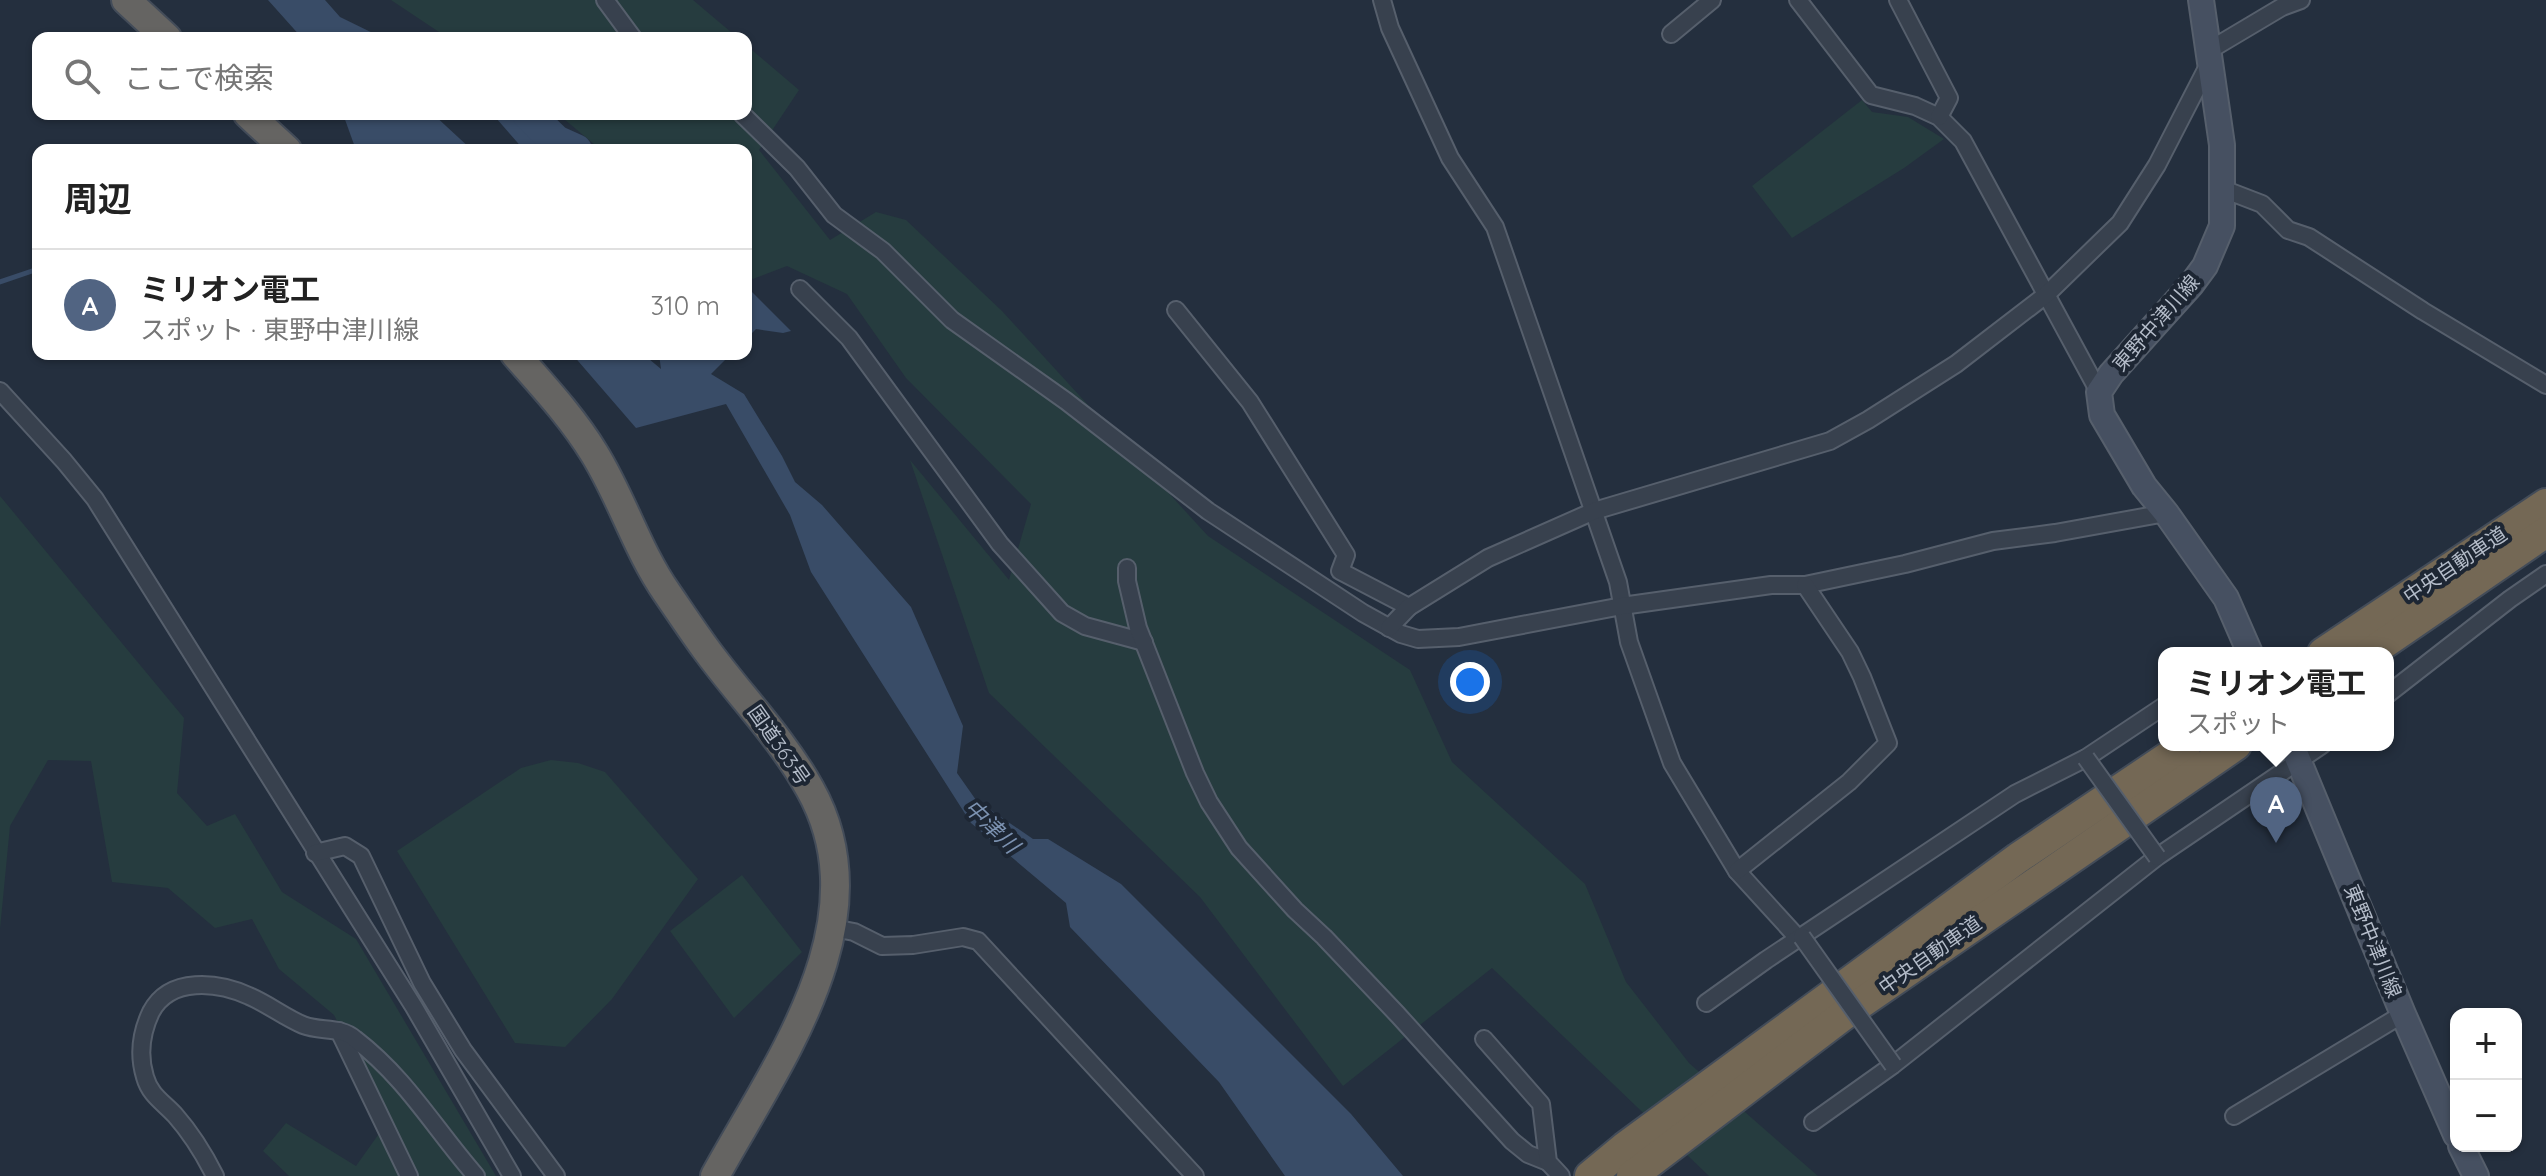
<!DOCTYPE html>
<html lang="ja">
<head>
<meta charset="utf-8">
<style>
  :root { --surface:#fff; --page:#f6f6f6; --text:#222; --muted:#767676; --line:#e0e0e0; --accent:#516482 }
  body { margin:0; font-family:Quicksand,"Noto Sans JP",sans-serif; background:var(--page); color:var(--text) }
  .controls { position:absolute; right:24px; bottom:24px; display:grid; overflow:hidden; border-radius:16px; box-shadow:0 2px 6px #0004 }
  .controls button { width:72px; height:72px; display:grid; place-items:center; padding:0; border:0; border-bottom:2px solid var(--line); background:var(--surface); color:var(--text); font:40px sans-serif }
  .you { position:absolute; left:1470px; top:682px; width:28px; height:28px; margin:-20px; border:6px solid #fff; border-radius:50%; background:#1a73e8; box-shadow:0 0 0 12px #1a73e833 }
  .badge { display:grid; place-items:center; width:52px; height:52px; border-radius:50%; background:var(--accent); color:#fff; font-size:26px; font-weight:700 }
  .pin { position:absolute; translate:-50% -66px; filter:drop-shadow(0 2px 4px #0008) }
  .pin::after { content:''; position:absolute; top:42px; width:28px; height:24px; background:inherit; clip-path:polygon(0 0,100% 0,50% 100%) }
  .popup { position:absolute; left:2158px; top:647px; width:236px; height:104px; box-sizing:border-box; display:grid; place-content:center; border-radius:16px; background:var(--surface); filter:drop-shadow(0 2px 6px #0005); font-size:26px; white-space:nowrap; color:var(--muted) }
  .popup b { font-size:30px; color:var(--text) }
  .popup::after { content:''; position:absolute; left:50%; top:100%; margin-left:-16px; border:16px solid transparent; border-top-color:var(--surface) }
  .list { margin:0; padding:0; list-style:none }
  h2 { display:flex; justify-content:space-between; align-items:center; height:104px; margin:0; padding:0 32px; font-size:34px }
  h2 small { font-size:26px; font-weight:400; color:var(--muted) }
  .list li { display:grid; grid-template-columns:52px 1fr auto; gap:24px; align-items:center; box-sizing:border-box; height:112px; padding:0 32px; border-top:2px solid var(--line) }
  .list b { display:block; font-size:30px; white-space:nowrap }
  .list p { margin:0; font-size:26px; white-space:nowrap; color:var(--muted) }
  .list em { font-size:26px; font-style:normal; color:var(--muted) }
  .icon { flex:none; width:44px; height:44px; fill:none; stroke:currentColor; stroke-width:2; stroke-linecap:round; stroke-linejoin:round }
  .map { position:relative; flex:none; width:2546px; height:1176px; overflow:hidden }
  .search { position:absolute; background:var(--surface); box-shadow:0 2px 6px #0004; left:32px; top:32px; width:720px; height:88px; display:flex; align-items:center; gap:20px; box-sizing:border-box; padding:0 28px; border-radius:16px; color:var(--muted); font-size:30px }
  .panel { position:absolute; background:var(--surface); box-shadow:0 2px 6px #0004; left:32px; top:144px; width:720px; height:216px; border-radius:16px }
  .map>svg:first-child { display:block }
</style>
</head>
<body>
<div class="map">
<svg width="2546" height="1176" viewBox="0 0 2546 1176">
  <rect width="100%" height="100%" fill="#242f3e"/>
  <!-- green -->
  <g fill="#263c3f">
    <path d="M391,0H693L738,38H448Z"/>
    <path d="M746,45L799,90L759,150L830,240L876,212L906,220L1002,311L1208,536L1410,670L1452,762L1585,884L1626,982L1689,1063L1818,1176H1709L1492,968L1343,1086L1200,897L989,693L910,460L1009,580L1031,504L906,378L847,294L787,266L753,279L746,273V150H601L558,114H746Z"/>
    <path d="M1862,100L1872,112L1908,117L1944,139L1904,168L1792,238L1752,186Z"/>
    <path d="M0,496L184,718L177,793L207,826L235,814L282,892L356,939L496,1176H289L263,1151L286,1123L356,1166L388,1121L334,1015L279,969L252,919L215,928L168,888L112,882L91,761L48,760L10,826L0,929Z"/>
    <path d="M551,760L578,763L605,772L698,879L612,999L565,1047L515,1043L397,851L521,768Z"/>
    <path d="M742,875L802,952L734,1018L670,931Z"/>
  </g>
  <!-- water -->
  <g fill="#394c67">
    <path d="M268,0H325L340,17L383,38H302Z"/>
    <path d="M343,114H433L472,150H356Z"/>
    <path d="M487,114H523L589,150H524L496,118Z"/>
    <path d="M746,286L791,331L783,333L756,329L746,339Z"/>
    <path d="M572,354H643L661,369L659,354H731L711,374L744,394L782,456L795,482L822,505L911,607L963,726L957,773L976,800L1033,839H1048L1121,884L1351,1114L1403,1176H1285L1219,1082L1070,927L1066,903L971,823L811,572L790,515L726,404L636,428Z"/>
  </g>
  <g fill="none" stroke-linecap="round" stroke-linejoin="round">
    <!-- stream -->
    <path stroke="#394c67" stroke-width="5" d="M0,282L38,269"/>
    <!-- river -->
    <path stroke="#394c67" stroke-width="32" d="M528,114L556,141L576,150"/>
    <!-- minor casing -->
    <g stroke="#565f6c" stroke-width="20">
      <g id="minor">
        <path d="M605,0L633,38"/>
        <path d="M1382,0L1390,28L1450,158L1495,227L1618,582L1629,642L1672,763L1737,871L1798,938"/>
        <path d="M1798,0L1871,95L1915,106L1939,117L1963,141L2099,392"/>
        <path d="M1898,0L1949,98L1939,117"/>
        <path d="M1671,34L1712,0"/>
        <path d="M2208,51L2282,7L2301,0"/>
        <path d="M742,114L797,168L834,215L883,251L952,320L1066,401L1208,511L1363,613L1401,634L1418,639L1459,637L1622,606L1771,585H1805L1905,564L1993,541L2055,533L2166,513"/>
        <path d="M2223,189L2262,204L2288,230L2309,237L2423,311L2546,385"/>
        <path d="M800,289L849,338L1000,544L1062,613L1085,626L1144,642"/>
        <path d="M1176,310L1250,402L1346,555L1340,571L1409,607"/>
        <path d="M0,391L64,461L95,499L414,1007L512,1176"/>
        <path d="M1127,568V581L1138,628L1195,773L1209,802L1239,848L1295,910L1324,937L1398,1015L1512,1141L1528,1154L1548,1162"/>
        <path d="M1389,628L1409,607L1488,558L1594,511L1830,441L1868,420L1956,364L2047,294L2120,223L2157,165L2209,64"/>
        <path d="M2388,694L2510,599L2546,574"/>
        <path d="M315,853L345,846L361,856L422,983L463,1050L556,1176"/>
        <path d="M1737,871L1849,782L1888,743L1862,677L1850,652L1805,585"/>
        <path d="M833,928L854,932L882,946L913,945L963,937L978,941L1195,1176"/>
        <path d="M1706,1003L1766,960L2015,794L2086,758L2164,706"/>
        <path d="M339,1031L409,1176"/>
        <path d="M1484,1039L1541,1104L1548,1162L1561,1176"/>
        <path d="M2234,1116L2403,1014"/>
        <path d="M1813,1122L1893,1065L2157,857L2322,745"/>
        <path d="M215,1176C205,1156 190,1132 175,1115C163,1102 150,1095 145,1077C138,1054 141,1033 151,1012C170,976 218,982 249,996C268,1004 284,1017 303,1025C320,1032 340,1026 355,1039C407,1079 434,1128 476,1176"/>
      </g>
    </g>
    <!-- secondary casing -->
    <g stroke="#565f6c" stroke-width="28">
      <g id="secondary">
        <path d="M2201,0L2222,145V226L2205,266L2191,285L2111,374L2099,392L2102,415L2144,486L2166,513L2226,598L2250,653"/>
        <path d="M2292,745L2403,1014L2456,1135"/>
        <path d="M2461,1146L2476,1176"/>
      </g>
    </g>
    <!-- trunk casing -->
    <g stroke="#434c59" stroke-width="32">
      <g id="trunk">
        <path d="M126,0L167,38"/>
        <path d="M248,114L287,150"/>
        <path d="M515,354C543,386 572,417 594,453C622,498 637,550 667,593C680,612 692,630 705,648C740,696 781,737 810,789C884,921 777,1063 715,1176"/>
      </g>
    </g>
    <!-- motorway casing -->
    <g stroke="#434c59" stroke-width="34">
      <g id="motorway">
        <path d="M2323,653L2546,504"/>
        <path d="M2370,653L2546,532"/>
        <path d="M1590,1176L1625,1147L2018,858L2186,745"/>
        <path d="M1632,1176L1845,1014L2236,745"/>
      </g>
    </g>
    <!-- minor -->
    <use href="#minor" stroke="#38414e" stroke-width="16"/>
    <!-- secondary -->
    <use href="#secondary" stroke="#465061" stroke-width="24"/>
    <!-- trunk -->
    <use href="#trunk" stroke="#656462" stroke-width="28"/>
    <!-- motorway -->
    <use href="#motorway" stroke="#746855" stroke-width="30"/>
    <!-- minor-bridge casing -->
    <g stroke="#565f6c" stroke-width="20" stroke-linecap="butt">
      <g id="minor-bridge">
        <path d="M2086,758L2157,857"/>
        <path d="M1802,937L1893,1065"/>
      </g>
    </g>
    <!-- minor-bridge -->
    <use href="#minor-bridge" stroke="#38414e" stroke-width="16"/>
  </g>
  <g text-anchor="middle" stroke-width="8" stroke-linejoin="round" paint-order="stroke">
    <!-- street labels -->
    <g font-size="20" fill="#b4bcc9" stroke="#1d2633">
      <text transform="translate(2156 323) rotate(-49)" y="7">東野中津川線</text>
      <text transform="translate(2455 565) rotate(-34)" y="7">中央自動車道</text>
      <text transform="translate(779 745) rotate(55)" y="7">国道363号</text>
      <text transform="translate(2373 941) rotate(68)" y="7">東野中津川線</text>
      <text transform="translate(1930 955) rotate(-35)" y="7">中央自動車道</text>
    </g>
    <!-- water labels -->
    <g font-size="22" font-style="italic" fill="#7c92b1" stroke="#1d2633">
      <text transform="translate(992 826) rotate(44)" y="8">中津川</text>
    </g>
  </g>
</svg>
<div class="controls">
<button>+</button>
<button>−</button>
</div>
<div class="you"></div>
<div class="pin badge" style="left:2276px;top:843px">A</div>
<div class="popup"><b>ミリオン電工</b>スポット</div>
<div class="search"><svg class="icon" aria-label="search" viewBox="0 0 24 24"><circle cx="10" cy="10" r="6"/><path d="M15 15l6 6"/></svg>ここで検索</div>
<section class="panel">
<h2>周辺<small></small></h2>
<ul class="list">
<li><span class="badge">A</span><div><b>ミリオン電工</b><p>スポット · 東野中津川線</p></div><em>310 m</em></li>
</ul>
</section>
</div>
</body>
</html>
